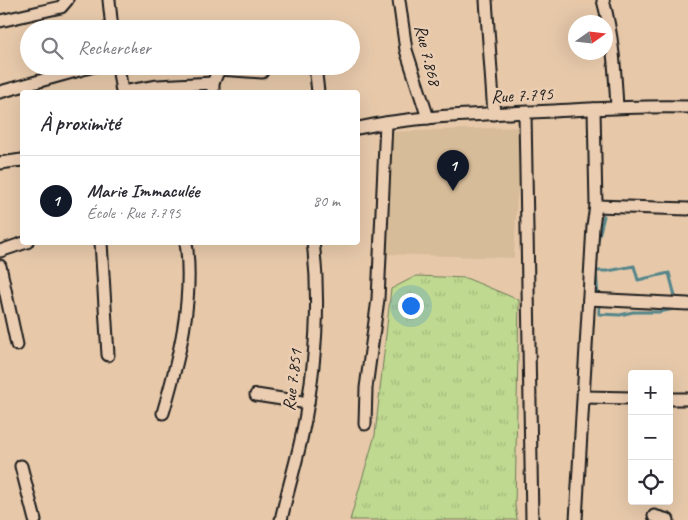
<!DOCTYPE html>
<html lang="fr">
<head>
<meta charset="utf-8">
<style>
  :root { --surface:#fff; --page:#f7f7f7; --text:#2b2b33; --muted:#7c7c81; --line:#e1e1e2; --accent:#111827 }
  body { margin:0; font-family:Caveat,sans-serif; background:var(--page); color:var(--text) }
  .controls { position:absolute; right:15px; bottom:15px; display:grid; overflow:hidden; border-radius:5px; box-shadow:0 5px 20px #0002 }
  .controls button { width:45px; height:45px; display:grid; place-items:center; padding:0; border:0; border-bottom:1px solid var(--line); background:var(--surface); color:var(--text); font:25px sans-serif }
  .compass { position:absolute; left:568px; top:15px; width:45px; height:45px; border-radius:50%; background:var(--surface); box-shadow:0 5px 20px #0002; rotate:76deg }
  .you { position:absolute; left:410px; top:305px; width:18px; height:18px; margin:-12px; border:4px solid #fff; border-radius:50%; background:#1a73e8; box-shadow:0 0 0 8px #1a73e833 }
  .badge { display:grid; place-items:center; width:32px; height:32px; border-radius:50%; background:var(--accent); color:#fff; font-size:16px; font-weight:700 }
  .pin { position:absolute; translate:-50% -41px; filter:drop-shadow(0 1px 2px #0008) }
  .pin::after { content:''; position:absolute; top:26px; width:18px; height:15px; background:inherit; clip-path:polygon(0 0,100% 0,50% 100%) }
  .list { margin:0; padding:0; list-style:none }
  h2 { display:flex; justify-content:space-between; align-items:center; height:65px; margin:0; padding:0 20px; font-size:21px }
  h2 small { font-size:16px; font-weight:400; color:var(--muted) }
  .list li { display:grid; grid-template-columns:32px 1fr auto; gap:15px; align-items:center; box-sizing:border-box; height:90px; padding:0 20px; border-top:1px solid var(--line) }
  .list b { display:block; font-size:19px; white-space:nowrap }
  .list p { margin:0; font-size:16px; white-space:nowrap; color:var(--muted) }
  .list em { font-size:16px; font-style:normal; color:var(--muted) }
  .icon { flex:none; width:28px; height:28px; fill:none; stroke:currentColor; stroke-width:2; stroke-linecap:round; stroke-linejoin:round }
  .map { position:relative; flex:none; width:688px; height:520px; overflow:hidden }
  .search { position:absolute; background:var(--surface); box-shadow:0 5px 20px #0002; left:20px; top:20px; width:340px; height:55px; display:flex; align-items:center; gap:12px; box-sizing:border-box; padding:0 18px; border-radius:28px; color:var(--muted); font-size:19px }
  .panel { position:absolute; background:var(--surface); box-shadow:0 5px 20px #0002; left:20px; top:90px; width:340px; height:155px; border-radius:5px }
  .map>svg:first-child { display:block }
</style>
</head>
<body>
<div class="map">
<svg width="688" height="520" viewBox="0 0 688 520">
  <defs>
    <pattern id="grass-tufts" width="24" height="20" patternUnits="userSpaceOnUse" patternTransform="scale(1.25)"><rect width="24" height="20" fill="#bfd990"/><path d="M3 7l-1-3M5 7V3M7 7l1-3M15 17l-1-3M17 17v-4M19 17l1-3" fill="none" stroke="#a4ba7c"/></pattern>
  </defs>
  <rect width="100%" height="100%" fill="#e7c9aa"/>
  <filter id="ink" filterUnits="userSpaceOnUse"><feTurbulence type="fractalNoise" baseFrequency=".02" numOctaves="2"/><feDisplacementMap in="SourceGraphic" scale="10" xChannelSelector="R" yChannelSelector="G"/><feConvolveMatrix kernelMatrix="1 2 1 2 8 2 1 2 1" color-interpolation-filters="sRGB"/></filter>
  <g filter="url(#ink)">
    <!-- built -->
    <path fill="#d7bc99" d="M523,127V160L517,195L514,258L384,254L388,132Z"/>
    <!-- grass -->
    <path fill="url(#grass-tufts)" stroke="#6e7a56" d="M416,276L466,278L519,300L515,505L517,520H350L375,435L391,289Z"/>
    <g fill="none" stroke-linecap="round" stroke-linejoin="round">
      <!-- stream -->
      <g stroke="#54858a" stroke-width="3">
        <path d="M597,244L604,216"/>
        <path d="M596,270L598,296"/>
        <path d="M596,271H608L634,266L638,280L669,273L676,300"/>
        <path d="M599,303V314L620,315L633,312H659L674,309L677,306"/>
      </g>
      <!-- street casing -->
      <g stroke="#1c1c1c" stroke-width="15">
        <g id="street">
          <path d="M109,0L112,29"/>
          <path d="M399,0L406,50L428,118"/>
          <path d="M486,0L494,114"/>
          <path d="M603,0C613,36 615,71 617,107"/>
          <path d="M0,21L61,7L67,0"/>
          <path d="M118,66L122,92L158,86L213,83V92"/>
          <path d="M315,66L318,92"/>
          <path d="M213,83L219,69L262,72"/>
          <path d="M0,92L94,66"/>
          <path d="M525,113L532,520"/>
          <path d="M358,128C413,116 471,115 528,112C581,110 635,105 688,107"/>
          <path d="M0,163L22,160"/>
          <path d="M596,206L688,209"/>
          <path d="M101,242L108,355"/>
          <path d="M0,251L27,242"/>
          <path d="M0,266L17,345"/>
          <path d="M589,299L688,304"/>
          <path d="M256,395L308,403"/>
          <path d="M584,397L632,398"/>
          <path d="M669,399H688"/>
          <path d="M163,413C179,358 194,301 186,242"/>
          <path d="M365,424L366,388L378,299L386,123"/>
          <path d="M21,466L35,520"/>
          <path d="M654,516L668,520"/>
          <path d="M281,520C287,492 296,464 302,435C315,372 321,307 313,242"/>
          <path d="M576,520L593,226L596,206L594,109"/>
        </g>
      </g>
      <!-- street -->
      <use href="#street" stroke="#ebcdb2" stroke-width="11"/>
    </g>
  </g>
  <g text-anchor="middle" stroke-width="5" stroke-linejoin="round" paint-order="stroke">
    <!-- street labels -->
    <g font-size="18" fill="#1c1c1c" stroke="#ebcdb2">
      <text transform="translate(428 55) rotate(76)" y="6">Rue 7.868</text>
      <text transform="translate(522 95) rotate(-3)" y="6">Rue 7.795</text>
      <text transform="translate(292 380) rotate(-83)" y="6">Rue 7.851</text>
    </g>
  </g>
</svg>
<div class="controls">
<button>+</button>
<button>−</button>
<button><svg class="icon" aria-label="locate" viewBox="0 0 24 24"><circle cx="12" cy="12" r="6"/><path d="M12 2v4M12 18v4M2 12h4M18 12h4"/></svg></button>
</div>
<svg class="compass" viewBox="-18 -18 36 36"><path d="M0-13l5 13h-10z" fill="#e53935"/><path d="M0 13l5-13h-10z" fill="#7c7c81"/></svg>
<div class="you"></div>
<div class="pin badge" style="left:453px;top:191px">1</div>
<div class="search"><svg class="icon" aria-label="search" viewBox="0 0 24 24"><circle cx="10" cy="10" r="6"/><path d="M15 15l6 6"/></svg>Rechercher</div>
<section class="panel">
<h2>À proximité<small></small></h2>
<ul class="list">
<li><span class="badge">1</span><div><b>Marie Immaculée</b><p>École · Rue 7.795</p></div><em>80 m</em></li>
</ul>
</section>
</div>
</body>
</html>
